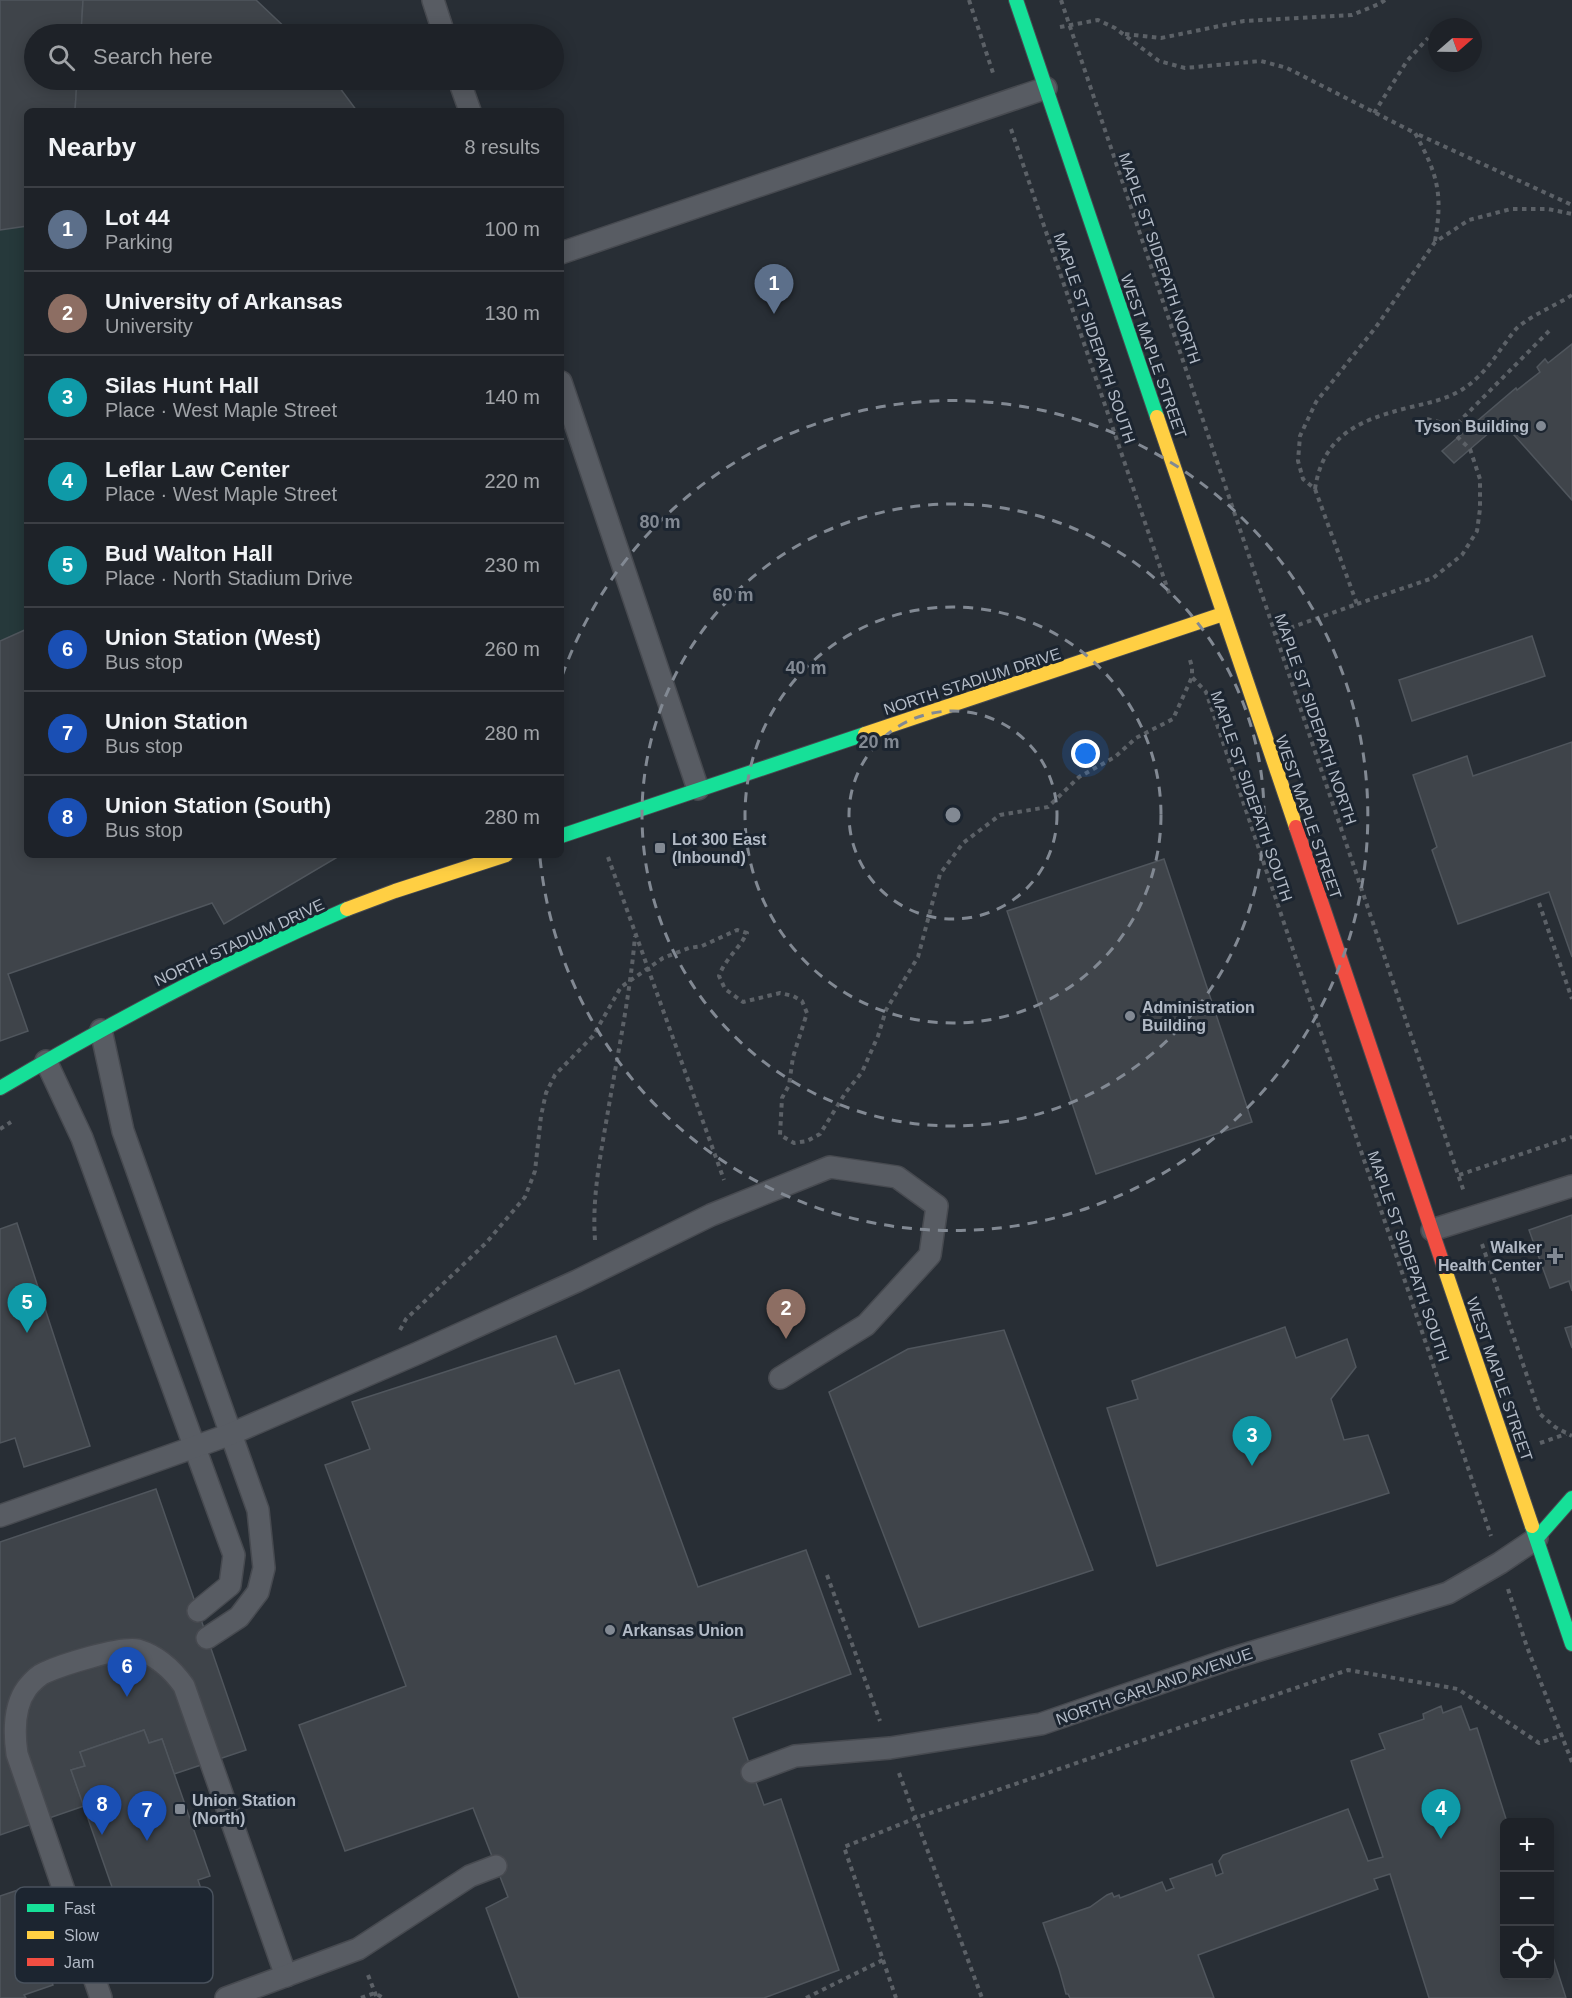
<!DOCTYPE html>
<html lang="en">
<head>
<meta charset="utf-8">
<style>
  :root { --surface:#1e2228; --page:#262a30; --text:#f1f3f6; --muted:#a1a4a8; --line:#3c3f45; --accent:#bca0f2 }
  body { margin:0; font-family:Arial,sans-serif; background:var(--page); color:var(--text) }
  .controls { position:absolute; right:18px; bottom:18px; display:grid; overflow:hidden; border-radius:9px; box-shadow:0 3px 15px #0003 }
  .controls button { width:54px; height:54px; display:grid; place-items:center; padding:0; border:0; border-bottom:2px solid var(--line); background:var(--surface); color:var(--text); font:30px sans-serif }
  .compass { position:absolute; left:1428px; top:18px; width:54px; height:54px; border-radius:50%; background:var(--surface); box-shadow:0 3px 15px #0003; rotate:70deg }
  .you { position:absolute; left:1086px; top:754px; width:21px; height:21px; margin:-15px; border:4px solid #fff; border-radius:50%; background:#1a73e8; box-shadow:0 0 0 9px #1a73e833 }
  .badge { display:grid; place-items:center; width:39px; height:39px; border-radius:50%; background:var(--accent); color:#fff; font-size:20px; font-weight:700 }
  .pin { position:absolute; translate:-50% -50px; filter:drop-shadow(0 2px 3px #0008) }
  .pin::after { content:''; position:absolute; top:32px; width:21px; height:18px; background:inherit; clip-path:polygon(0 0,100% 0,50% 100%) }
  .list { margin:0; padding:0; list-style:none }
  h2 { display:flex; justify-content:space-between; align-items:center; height:78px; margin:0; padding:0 24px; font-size:26px }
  h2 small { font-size:20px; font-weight:400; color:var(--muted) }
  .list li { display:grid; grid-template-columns:39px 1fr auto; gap:18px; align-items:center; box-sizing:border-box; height:84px; padding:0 24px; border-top:2px solid var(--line) }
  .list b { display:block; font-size:22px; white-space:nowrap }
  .list p { margin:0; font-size:20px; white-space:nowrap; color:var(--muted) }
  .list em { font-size:20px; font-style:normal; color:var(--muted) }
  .icon { flex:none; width:33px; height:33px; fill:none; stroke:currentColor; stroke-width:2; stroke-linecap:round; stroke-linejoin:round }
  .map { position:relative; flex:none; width:1572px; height:1998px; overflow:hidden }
  .search { position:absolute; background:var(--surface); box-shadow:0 3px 15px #0003; left:24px; top:24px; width:540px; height:66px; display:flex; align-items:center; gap:15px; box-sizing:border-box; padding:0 21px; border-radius:33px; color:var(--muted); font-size:22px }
  .panel { position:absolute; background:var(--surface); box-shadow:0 3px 15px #0003; left:24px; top:108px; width:540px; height:750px; border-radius:9px }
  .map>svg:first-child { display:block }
</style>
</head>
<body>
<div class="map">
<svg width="1572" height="1998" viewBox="0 0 1572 1998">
  <rect width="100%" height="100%" fill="#282e35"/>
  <!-- green -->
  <path fill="#26393b" d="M0,0H256L292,34H34V80H334L357,111H27V855H341L224,924L211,903L8,974L28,1031L0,1041Z"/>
  <!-- building -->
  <g fill="#3f444a" stroke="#50565d" stroke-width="1.5">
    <path d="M0,0H83L81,34H34V80H77L75,111H27V226L0,230Z"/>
    <path d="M83,0H256L292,34H81Z"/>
    <path d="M77,80H334L357,111H75Z"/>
    <path d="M1572,344V500L1514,435L1516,433L1505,419L1454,463L1442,451L1516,388L1517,390L1540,372L1537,367L1545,359L1548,363Z"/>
    <path d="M27,629V855H341L224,924L212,903L8,974L28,1031L0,1041V641Z"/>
    <path d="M1532,636L1545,676L1412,721L1399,680Z"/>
    <path d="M1572,742V957L1549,892L1458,924L1432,850L1437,847L1413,775L1467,756L1473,776Z"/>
    <path d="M1164,859L1252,1122L1096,1174L1007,911Z"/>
    <path d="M1572,1215V1291L1569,1281L1550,1288L1529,1230Z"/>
    <path d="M17,1223L90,1446L24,1467L15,1438L0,1443V1229Z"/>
    <path d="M1572,1326V1348L1565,1328Z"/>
    <path d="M1285,1327L1296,1358L1347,1339L1356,1367L1331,1399L1344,1440L1368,1435L1389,1493L1157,1566L1107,1408L1138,1399L1132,1381Z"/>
    <path d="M1004,1330L1093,1570L919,1627L829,1392L908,1349Z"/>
    <path d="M556,1336L575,1384L619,1370L698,1587L806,1550L851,1674L733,1718L764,1805L781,1799L839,1970L764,1998H519L486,1908L508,1897L473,1808L345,1851L299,1725L406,1686L325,1465L370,1449L352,1402Z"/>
    <path d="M156,1489L246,1750L174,1774L162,1739L149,1743L144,1730L80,1752L85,1766L71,1770L84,1806L0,1835V1542Z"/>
    <path d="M1441,1706L1443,1713L1461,1706L1470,1730L1477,1728L1507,1822H1504V1976H1550V1948L1566,1998H1429L1390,1874L1374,1879L1378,1889L1198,1955L1214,1998H1070L1068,1994H1066L1059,1969L1043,1923L1090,1907L1107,1895L1112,1893L1114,1897L1119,1895L1120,1898L1162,1882L1166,1891L1174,1888L1170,1879L1212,1864L1216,1876L1223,1873L1219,1861L1223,1855L1348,1809L1368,1861L1383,1857L1351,1761L1385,1749L1379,1734L1424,1719L1423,1714Z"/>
    <path d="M144,1730L149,1743L162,1739L210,1876L198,1880L203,1895L192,1899L194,1906L149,1921L147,1914L138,1917L133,1902L119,1907L71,1770L85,1766L80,1752Z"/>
    <path d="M21,1889L53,1985L24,1995L26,1998H0V1896Z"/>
  </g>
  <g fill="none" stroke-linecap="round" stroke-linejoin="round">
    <!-- lane casing -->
    <g stroke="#474a50" stroke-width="24">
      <g id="lane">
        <path d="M433,0L444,34"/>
        <path d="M459,80L470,111"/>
        <path d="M561,253L1046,88"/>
        <path d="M561,382L698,789"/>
        <path d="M101,1030L123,1131L258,1510L264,1568L258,1592L239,1617L207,1638"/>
        <path d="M46,1061L82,1138L234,1555L230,1585L198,1611"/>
        <path d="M1432,1230L1572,1186"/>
        <path d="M0,1516L231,1434L418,1353L577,1281L711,1215L830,1167L897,1177L937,1206L930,1255L866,1325L780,1378"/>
        <path d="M752,1772L795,1756L890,1748L1041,1724L1230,1659L1448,1593L1500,1563L1537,1538"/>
        <path d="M101,1998L17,1754C14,1733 13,1707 27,1688C31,1683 39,1675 44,1673C61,1665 121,1646 138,1650C158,1656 172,1669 184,1686L286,1976"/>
        <path d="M226,1998L358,1949L470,1876L496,1866"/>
      </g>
    </g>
    <!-- fast casing -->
    <g stroke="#474a50" stroke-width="16">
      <g id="fast">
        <path d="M1016,0L1157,417"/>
        <path d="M561,836L865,734"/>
        <path d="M0,1088C112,1022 227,961 347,909"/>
        <path d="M1532,1526L1572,1644"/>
        <path d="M1537,1538L1572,1498"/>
      </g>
    </g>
    <!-- slow casing -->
    <g stroke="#474a50" stroke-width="16">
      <g id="slow">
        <path d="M1157,417L1296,827"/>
        <path d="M865,734L1223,614"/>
        <path d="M347,909L395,891L506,855"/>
        <path d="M1444,1267L1532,1526"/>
      </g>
    </g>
    <!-- jam casing -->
    <g stroke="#474a50" stroke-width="16">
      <path id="jam" d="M1296,827L1444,1267"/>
    </g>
    <!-- path -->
    <g stroke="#5c6167" stroke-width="4" stroke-dasharray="4.5 4.5" stroke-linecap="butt">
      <path d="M969,0L994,76"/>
      <path d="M1061,0L1464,1192"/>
      <path d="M1060,27L1098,20L1115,28L1159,61L1185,68L1261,61L1287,68L1415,133"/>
      <path d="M1125,34L1161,38L1244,21L1352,15L1379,4L1385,0"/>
      <path d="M1374,113L1407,61L1428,38"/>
      <path d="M1011,129L1170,596"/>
      <path d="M1435,241C1443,194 1438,175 1415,133L1572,205"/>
      <path d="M1451,430L1549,331"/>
      <path d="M1315,489C1323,435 1360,420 1407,408C1427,403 1446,400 1463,389C1480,378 1492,362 1503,346C1508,340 1512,333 1517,328C1533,314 1555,306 1572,295"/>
      <path d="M1357,604L1433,578L1462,555L1477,531L1480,509V479L1470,449L1443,423L1423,418"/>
      <path d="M1273,634L1357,604L1315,489L1303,479L1298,461L1300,436L1316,402L1376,327L1435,242L1469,220L1511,209H1548L1572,214"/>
      <path d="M1190,660L1192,667V677L1206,692L1491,1536"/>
      <path d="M608,857L724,1180"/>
      <path d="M1539,903L1572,999"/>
      <path d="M0,1129L11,1122"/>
      <path d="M1459,1175L1572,1137"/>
      <path d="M595,1240C592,1198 600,1158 607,1117C617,1057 630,996 635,936"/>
      <path d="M1482,1244L1540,1414L1555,1427L1572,1436"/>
      <path d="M400,1330L406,1319L486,1243L525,1197L535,1171L541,1116L546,1093L555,1075L593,1036L621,987L663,958L689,948L702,946L737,930L747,933C739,949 725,959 719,976L725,989L743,1002L780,993L793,996L802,1001L807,1013L793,1057L789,1085L782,1098L780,1135L794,1143L807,1141L820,1134L846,1092L862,1072L878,1036L886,1010L918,957L940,874L963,843L1000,815L1048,807L1079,777L1115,757L1136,738L1173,719L1192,677"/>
      <path d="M1540,1443L1566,1434"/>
      <path d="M827,1575L880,1721"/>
      <path d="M1508,1589L1527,1647L1572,1762"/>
      <path d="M899,1773L982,1998"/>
      <path d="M883,1960L896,1998"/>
      <path d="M368,1975L377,1998"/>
      <path d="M361,1998L375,1993L383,1998"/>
      <path d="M806,1998L883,1960L844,1847L916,1818L1348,1670L1458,1689L1539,1743L1563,1735"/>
    </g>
    <!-- lane -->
    <use href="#lane" stroke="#585c63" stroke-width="21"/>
    <!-- fast -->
    <use href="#fast" stroke="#16e098" stroke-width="14"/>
    <!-- slow -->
    <use href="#slow" stroke="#ffcf43" stroke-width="14"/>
    <!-- jam -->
    <use href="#jam" stroke="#f24e42" stroke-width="14"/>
  </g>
  <!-- distance rings -->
  <g fill="none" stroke="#828993" stroke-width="3" stroke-dasharray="10 8">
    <circle cx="953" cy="815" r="104"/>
    <circle cx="953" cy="815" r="208"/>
    <circle cx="953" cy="815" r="311"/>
    <path d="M562 676A415 415 0 1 1 540 858"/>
  </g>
  <!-- markers -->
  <g fill="#828993" stroke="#1c2530" stroke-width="2">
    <circle cx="1541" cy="426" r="6"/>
    <rect x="654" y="842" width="12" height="12" rx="3"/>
    <circle cx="1130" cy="1016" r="6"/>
    <path d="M1552 1247h6v6h6v6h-6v6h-6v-6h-6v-6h6z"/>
    <circle cx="610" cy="1630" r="6"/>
    <rect x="174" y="1803" width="12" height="12" rx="3"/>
  </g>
  <g text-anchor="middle" stroke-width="6" stroke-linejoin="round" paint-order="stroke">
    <!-- street labels -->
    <g font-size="16" fill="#b2bac6" stroke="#1c2530">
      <text transform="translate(1160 258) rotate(71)" y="6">MAPLE ST SIDEPATH NORTH</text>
      <text transform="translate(1095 338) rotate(71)" y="6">MAPLE ST SIDEPATH SOUTH</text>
      <text transform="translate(1154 356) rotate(71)" y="6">WEST MAPLE STREET</text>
      <text transform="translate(972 681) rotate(-18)" y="6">NORTH STADIUM DRIVE</text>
      <text transform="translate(1316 719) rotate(71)" y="6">MAPLE ST SIDEPATH NORTH</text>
      <text transform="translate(1252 796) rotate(71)" y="6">MAPLE ST SIDEPATH SOUTH</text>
      <text transform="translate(1309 817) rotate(71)" y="6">WEST MAPLE STREET</text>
      <text transform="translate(239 942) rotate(-25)" y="6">NORTH STADIUM DRIVE</text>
      <text transform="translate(1409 1256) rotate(71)" y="6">MAPLE ST SIDEPATH SOUTH</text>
      <text transform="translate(1500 1379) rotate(71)" y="6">WEST MAPLE STREET</text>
      <text transform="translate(1154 1686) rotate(-19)" y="6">NORTH GARLAND AVENUE</text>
    </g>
    <!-- poi labels -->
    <g font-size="16" font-weight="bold" fill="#b2bac6" stroke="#1c2530" text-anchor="start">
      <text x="1529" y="432" text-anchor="end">Tyson Building</text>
      <text x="672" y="845">Lot 300 East<tspan x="672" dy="18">(Inbound)</tspan></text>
      <text x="1142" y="1013">Administration<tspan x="1142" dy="18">Building</tspan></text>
      <text x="1542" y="1253" text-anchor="end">Walker<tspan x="1542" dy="18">Health Center</tspan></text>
      <text x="622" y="1636">Arkansas Union</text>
      <text x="192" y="1806">Union Station<tspan x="192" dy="18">(North)</tspan></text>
    </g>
  </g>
  <!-- legend -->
  <rect x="15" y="1887" width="198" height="96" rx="9" fill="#1c2530" stroke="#49525d" stroke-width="1.5"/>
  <rect x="27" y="1904" width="27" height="8" fill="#16e098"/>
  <rect x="27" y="1931" width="27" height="8" fill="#ffcf43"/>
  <rect x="27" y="1958" width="27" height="8" fill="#f24e42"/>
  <g font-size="16" fill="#b2bac6">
    <text x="64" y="1914">Fast</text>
    <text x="64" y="1941">Slow</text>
    <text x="64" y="1968">Jam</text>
  </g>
  <circle cx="953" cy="815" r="9" fill="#828993" stroke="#1c2530" stroke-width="3"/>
  <g font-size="18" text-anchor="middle" font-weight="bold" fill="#828993" stroke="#1c2530" stroke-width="6" stroke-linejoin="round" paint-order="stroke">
    <text x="660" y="528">80 m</text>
    <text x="733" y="601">60 m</text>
    <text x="806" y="674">40 m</text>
    <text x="879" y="748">20 m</text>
  </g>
</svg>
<div class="controls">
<button>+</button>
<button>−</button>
<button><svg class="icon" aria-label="locate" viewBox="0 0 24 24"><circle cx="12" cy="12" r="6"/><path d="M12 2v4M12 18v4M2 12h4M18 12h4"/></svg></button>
</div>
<svg class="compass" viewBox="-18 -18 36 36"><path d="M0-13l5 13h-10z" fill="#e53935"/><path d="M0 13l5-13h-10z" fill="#a1a4a8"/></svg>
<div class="you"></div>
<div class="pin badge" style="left:774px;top:314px;background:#5c6f8a">1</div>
<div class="pin badge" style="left:786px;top:1339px;background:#8d6e63">2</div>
<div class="pin badge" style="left:1252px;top:1466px;background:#0f9aa8">3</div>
<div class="pin badge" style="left:1441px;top:1839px;background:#0f9aa8">4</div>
<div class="pin badge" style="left:27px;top:1333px;background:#0f9aa8">5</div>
<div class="pin badge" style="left:127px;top:1697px;background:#1a4fb4">6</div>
<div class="pin badge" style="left:147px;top:1841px;background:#1a4fb4">7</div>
<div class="pin badge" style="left:102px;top:1835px;background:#1a4fb4">8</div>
<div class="search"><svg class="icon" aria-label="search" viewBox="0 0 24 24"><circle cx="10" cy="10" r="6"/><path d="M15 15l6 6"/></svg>Search here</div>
<section class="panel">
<h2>Nearby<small>8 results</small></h2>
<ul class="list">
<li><span class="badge" style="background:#5c6f8a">1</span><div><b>Lot 44</b><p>Parking</p></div><em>100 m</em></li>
<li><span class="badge" style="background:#8d6e63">2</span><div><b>University of Arkansas</b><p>University</p></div><em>130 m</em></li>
<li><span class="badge" style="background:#0f9aa8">3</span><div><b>Silas Hunt Hall</b><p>Place · West Maple Street</p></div><em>140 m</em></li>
<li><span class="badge" style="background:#0f9aa8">4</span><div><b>Leflar Law Center</b><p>Place · West Maple Street</p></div><em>220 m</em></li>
<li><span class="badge" style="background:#0f9aa8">5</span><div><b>Bud Walton Hall</b><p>Place · North Stadium Drive</p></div><em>230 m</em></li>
<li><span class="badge" style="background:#1a4fb4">6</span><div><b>Union Station (West)</b><p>Bus stop</p></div><em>260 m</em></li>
<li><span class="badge" style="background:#1a4fb4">7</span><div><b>Union Station</b><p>Bus stop</p></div><em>280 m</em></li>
<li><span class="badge" style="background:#1a4fb4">8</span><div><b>Union Station (South)</b><p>Bus stop</p></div><em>280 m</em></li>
</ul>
</section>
</div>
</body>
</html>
